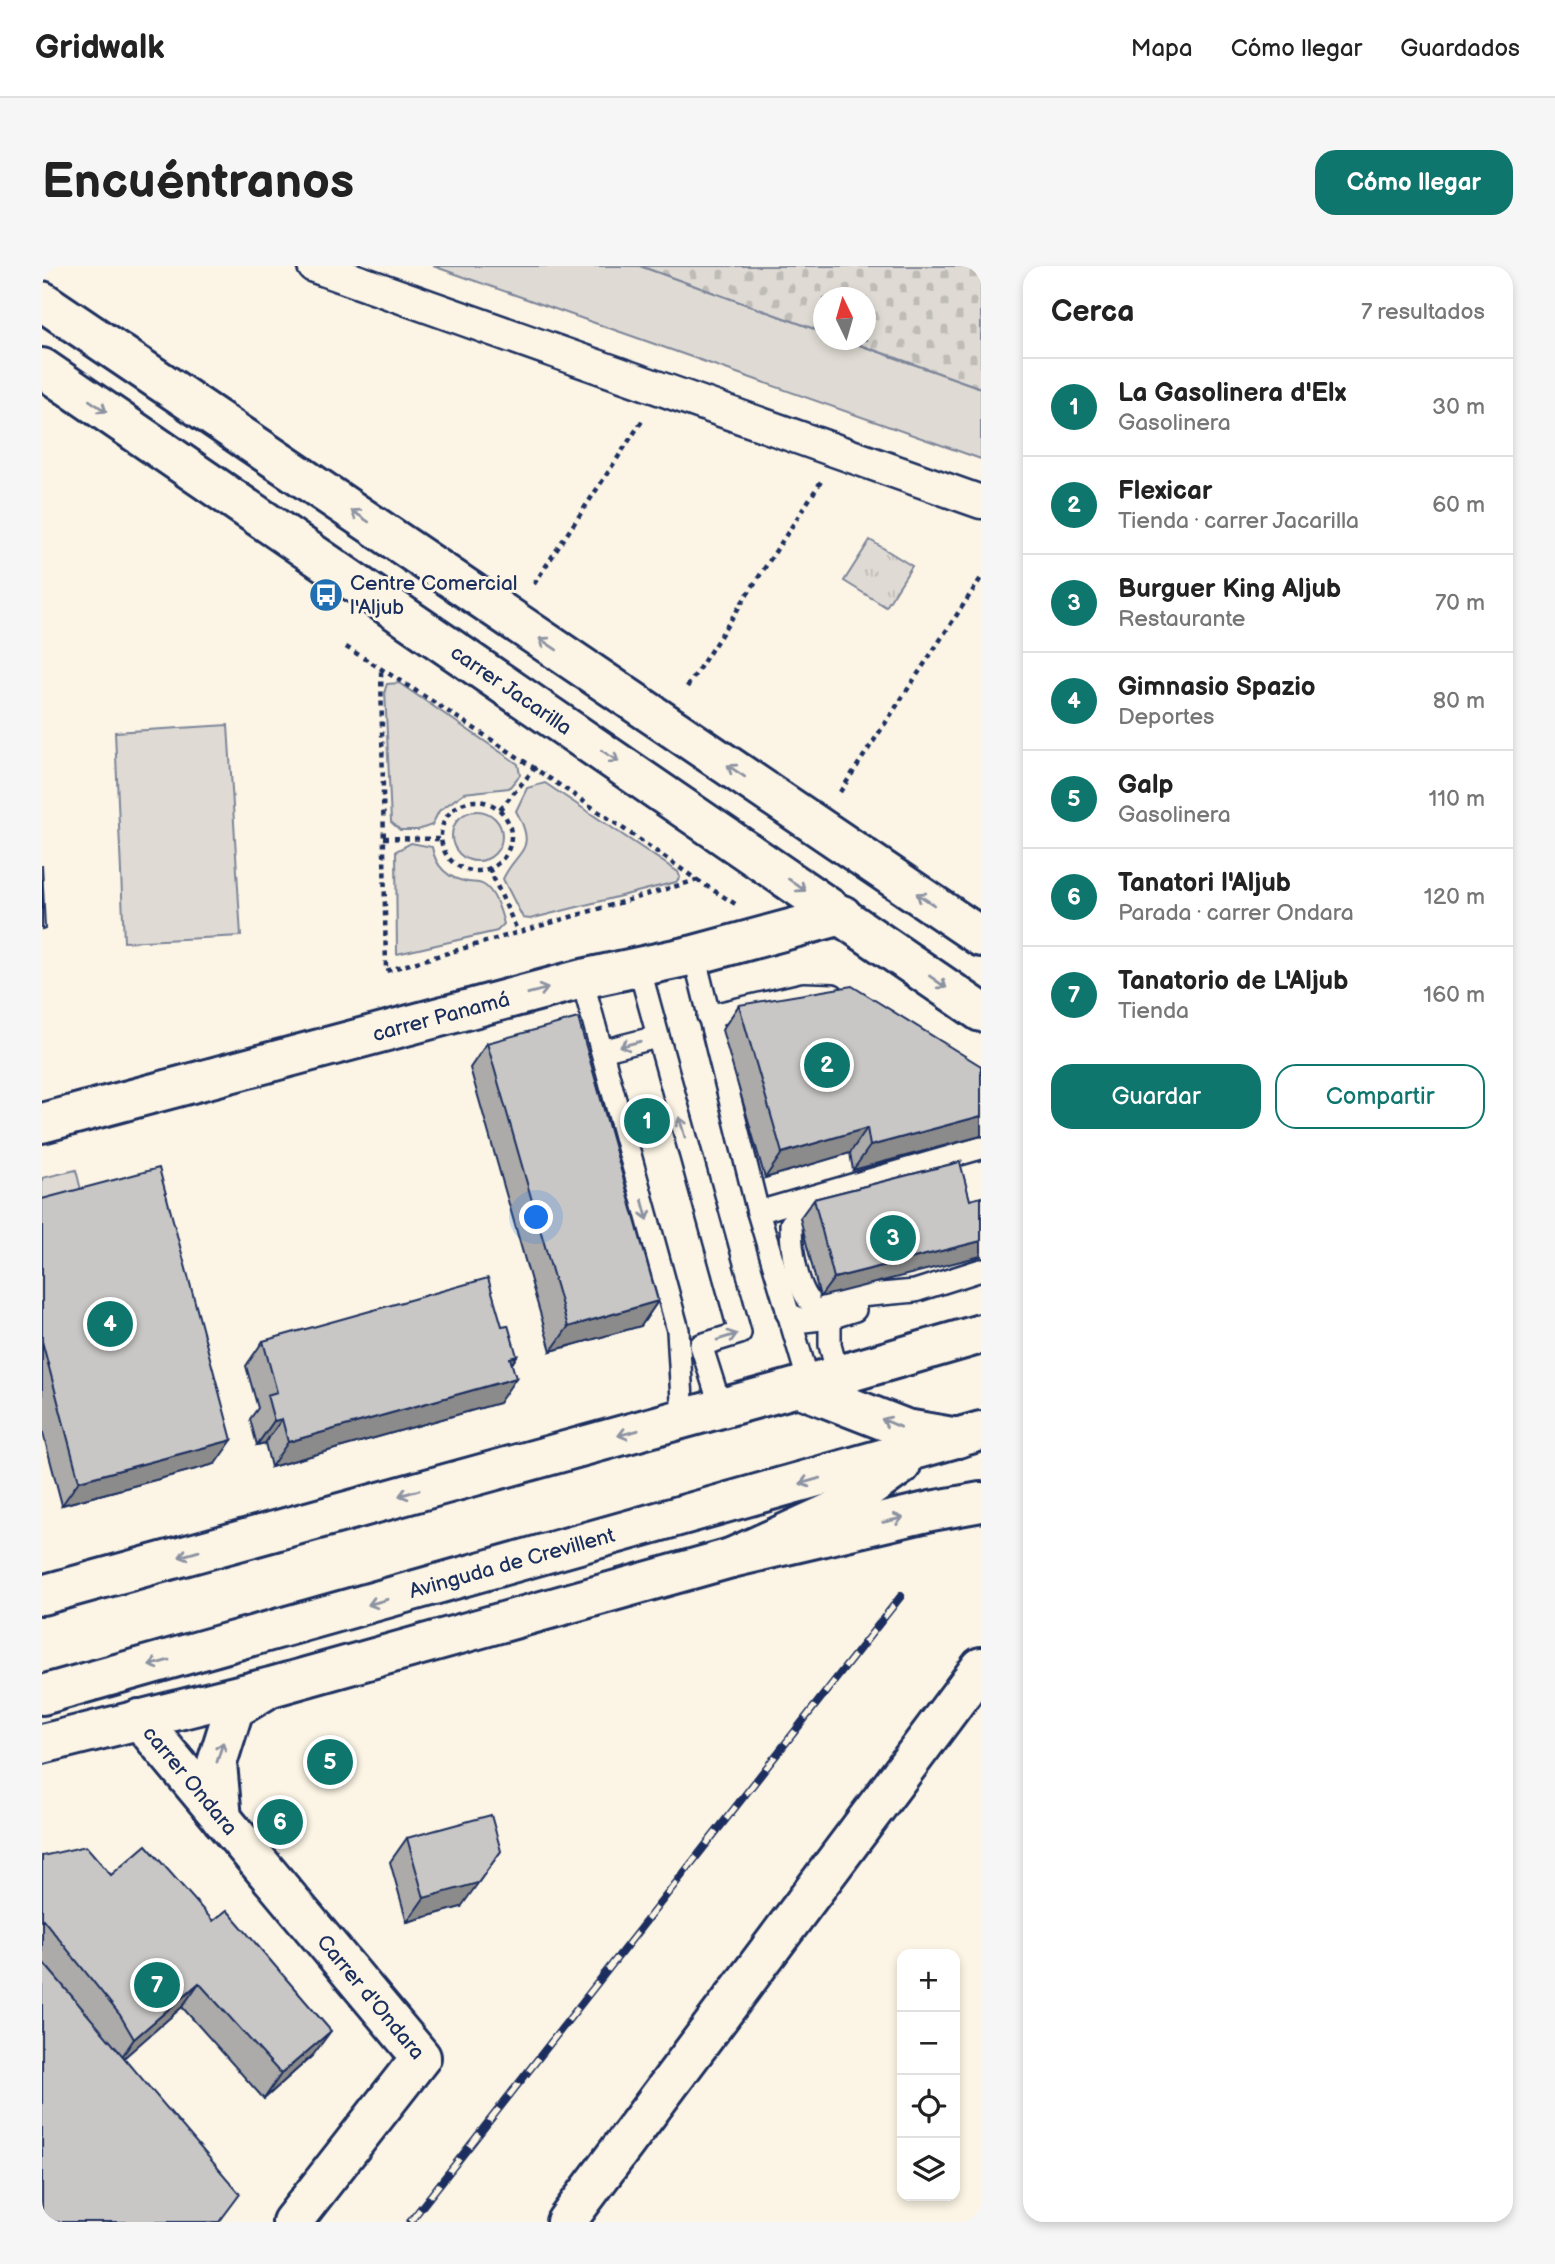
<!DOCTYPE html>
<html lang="es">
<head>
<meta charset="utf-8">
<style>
  :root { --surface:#fff; --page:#f6f6f6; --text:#222; --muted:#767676; --line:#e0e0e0; --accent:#0f766e }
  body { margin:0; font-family:"Balsamiq Sans",sans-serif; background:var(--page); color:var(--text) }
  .controls { position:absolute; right:21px; bottom:21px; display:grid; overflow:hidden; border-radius:14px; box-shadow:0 4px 10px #0003 }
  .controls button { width:63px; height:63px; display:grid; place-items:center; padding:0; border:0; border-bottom:2px solid var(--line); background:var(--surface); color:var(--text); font:35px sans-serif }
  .compass { position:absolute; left:771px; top:21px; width:63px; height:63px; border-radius:50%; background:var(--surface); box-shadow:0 4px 10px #0003; rotate:355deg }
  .you { position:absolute; left:495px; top:952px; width:24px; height:24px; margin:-18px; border:5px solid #fff; border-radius:50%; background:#1a73e8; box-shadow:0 0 0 10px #1a73e833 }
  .badge { display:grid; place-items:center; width:46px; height:46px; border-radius:50%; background:var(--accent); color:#fff; font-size:23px; font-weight:700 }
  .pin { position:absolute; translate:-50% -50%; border:4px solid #fff; box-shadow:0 2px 7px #0006 }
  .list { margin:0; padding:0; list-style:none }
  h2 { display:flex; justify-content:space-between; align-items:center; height:91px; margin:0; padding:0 28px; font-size:30px }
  h2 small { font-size:23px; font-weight:400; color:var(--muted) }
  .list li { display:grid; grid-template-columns:46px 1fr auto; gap:21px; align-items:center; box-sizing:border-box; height:98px; padding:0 28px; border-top:2px solid var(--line) }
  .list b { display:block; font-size:26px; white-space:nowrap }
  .list p { margin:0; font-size:23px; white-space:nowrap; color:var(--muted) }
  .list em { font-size:23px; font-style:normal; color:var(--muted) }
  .actions { display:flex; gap:14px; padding:21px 28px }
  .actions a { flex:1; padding:16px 0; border:2px solid var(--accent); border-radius:21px; text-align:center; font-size:24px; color:var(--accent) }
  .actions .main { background:var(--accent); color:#fff }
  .icon { flex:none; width:38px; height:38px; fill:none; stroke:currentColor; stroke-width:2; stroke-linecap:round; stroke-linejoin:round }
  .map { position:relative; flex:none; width:939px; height:1956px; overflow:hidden; border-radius:21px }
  header { display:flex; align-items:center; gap:42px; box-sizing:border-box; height:98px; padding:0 35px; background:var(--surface); border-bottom:2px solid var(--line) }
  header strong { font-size:33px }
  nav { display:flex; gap:38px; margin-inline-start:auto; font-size:24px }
  .intro { display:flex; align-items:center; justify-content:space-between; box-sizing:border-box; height:168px; padding:0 42px }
  h1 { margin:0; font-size:49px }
  .button { padding:18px 32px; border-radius:21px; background:var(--accent); color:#fff; font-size:24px; font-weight:700 }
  main { display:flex; gap:42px; padding:0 42px }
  aside { flex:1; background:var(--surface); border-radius:21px; box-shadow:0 4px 10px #0003 }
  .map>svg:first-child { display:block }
</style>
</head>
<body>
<header>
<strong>Gridwalk</strong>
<nav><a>Mapa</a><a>Cómo llegar</a><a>Guardados</a></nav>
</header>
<div class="intro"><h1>Encuéntranos</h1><a class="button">Cómo llegar</a></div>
<main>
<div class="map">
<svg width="939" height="1956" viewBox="0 0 939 1956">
  <defs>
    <pattern id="cemetery-stones" width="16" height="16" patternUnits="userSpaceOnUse" patternTransform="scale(1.75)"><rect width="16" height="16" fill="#dfdbd4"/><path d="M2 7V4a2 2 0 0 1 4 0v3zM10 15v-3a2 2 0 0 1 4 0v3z" fill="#bfbcb8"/></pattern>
    <pattern id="park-tufts" width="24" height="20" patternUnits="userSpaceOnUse" patternTransform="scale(1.75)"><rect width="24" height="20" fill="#dfdbd4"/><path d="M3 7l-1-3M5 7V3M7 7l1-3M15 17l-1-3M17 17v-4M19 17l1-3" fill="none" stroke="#bfbcb8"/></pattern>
  </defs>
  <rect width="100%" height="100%" fill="#fcf5e5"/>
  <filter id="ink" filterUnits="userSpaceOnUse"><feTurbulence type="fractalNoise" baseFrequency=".0143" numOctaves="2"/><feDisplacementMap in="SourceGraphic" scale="14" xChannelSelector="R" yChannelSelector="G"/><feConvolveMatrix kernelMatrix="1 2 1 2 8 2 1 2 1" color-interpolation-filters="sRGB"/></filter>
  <g filter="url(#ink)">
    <!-- green -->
    <g fill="#dfdbd4" stroke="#7d8599" stroke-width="2">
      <path d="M391,0H598L781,66L782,74H803L939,122V193Z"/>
      <path d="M357,417L476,498L478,509L467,522L422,527L397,545L390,559L376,564H358L349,556L343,424L345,418Z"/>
      <path d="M186,459L199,670L82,676L73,466Z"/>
      <path d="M503,517L636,606L638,611L634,616L488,653L481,652L461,613C474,584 497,586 474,545L485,522Z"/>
      <circle cx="435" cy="570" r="25"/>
      <path d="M369,577L390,581C393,600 406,613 426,616C432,617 437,616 442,619C453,626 459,646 462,658L455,665L355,688L354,585Z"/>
      <path d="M34,904L43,940L0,951V912Z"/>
    </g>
    <!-- cemetery -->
    <path fill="url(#cemetery-stones)" stroke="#7d8599" stroke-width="2" d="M598,0H939V122L804,74H824V32H782L781,66Z"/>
    <!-- park -->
    <path fill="url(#park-tufts)" stroke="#7d8599" stroke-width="2" d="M828,274L870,300L844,341L802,315Z"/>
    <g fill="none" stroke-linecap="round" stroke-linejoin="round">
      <!-- service casing -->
      <g stroke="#1b2f5e" stroke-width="26">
        <g id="service">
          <path d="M652,689L716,946L939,882"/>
          <path d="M597,701L698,1067L659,1079L679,1142"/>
          <path d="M540,713L636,1064L641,1152"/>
          <path d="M666,750L762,728L791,729"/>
          <path d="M560,785L615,771"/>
          <path d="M782,939L762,945L749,958C749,982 754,1022 771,1039L817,1030L873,1025L939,1004"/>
          <path d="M716,946L767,1117"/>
          <path d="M745,1047L762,1055L788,1052"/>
          <path d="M796,1109L788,1079V1052L813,1044"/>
        </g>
      </g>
      <!-- pedestrian casing -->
      <g stroke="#1b2f5e" stroke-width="37">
        <path id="pedestrian" d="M272,0L939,236"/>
      </g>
      <!-- minor casing -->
      <g stroke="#1b2f5e" stroke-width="44">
        <g id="minor">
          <path d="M0,35L939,671"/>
          <path id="s1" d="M0,102L939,746"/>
          <path id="s2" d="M0,857L540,713L652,689L800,649"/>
          <path d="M756,1121L939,1068"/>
          <path d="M0,1329L756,1121L864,1163L916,1172"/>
          <path id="s3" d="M97,1453L379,1791L250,1956"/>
          <path d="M0,1478L229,1421L689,1292L889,1245L939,1236"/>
          <path d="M180,1553L175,1497L192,1443L222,1425"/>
          <path d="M524,1956L939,1401"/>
        </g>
      </g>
      <!-- trunk casing -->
      <g stroke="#1b2f5e" stroke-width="44">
        <g id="trunk">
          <path d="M689,1292L799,1242L859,1199"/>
          <path id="s4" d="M0,1429L939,1165"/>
        </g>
      </g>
      <!-- path -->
      <g stroke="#1b2f5e" stroke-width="4.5" stroke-dasharray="5 5" stroke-linecap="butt">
        <path d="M492,318L602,152"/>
        <path d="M304,381C424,455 540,533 655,614L344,705L339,403"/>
        <path d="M645,421L780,214"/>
        <path d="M798,526L939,312"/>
        <circle cx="434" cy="570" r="35"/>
        <path d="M458,543L494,501"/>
        <path d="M342,572L398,573"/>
        <path d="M447,602L475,664"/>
        <path d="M655,614L695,639"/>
      </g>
      <!-- service -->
      <use href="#service" stroke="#fcf5e5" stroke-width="21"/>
      <!-- pedestrian -->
      <use href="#pedestrian" stroke="#fcf5e5" stroke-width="32"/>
      <!-- minor -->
      <use href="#minor" stroke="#fcf5e5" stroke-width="38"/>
      <!-- trunk -->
      <use href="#trunk" stroke="#fcf5e5" stroke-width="38"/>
      <!-- rail casing -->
      <g stroke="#1b2f5e" stroke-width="8">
        <path id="rail" d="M368,1956L859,1330"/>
      </g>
      <!-- rail -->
      <use href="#rail" stroke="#fcf5e5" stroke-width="5" stroke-dasharray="16" stroke-linecap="butt"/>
    </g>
    <!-- wall -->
    <g fill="#acabaa" stroke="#1b2f5e" stroke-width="2">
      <path d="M697,739L939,800V870L811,904L808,887L723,912L680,764Z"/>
      <path d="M445,777L616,1035L599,1060L509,1085L428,802Z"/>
      <path d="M918,896L778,1031L758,952L772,933Z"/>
      <path d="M0,933L173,1198L20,1239L0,1163Z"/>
      <path d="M221,1075L475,1090L470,1098L457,1137L229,1201L223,1177L215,1179L208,1153L216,1142L204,1100Z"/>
      <path d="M365,1572L419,1641L365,1656L348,1596Z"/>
      <path d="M0,1590L69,1609L271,1789L222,1833L140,1741L82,1791L0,1956Z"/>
    </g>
    <!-- shaded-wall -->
    <g fill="#8c8b8b" stroke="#1b2f5e" stroke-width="2">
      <path d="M939,850V870L811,904L828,880Z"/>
      <path d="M825,862L808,887L723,912L740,887Z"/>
      <path d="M939,975V990L778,1031L792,1012Z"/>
      <path d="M616,1035L599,1060L509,1085L526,1061Z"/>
      <path d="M475,1090L458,1114L468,1092Z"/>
      <path d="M474,1112L457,1137L229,1201L246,1176Z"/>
      <path d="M240,1153L223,1177L215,1179L232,1155Z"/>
      <path d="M190,1174L173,1198L20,1239L37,1215Z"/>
      <path d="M459,1585L419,1641L365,1656L382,1632Z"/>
      <path d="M157,1717L140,1741L75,1798L92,1773Z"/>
      <path d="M289,1765L271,1789L222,1833L239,1808Z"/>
    </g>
    <!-- building -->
    <g fill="#c8c7c6" stroke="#1b2f5e" stroke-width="2">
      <path d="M0,599L3,662L0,663Z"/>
      <path d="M810,720L939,800V850L828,880L825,862L740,887L697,739Z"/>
      <path d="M536,752L616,1035L526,1061L445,777Z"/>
      <path d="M918,896L928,934L939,931V975L792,1012L772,933Z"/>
      <path d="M117,902L190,1174L37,1215L0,1075V933Z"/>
      <path d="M446,1012L460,1060L466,1059L475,1090L468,1092L474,1112L246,1176L240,1153L232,1155L225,1129L235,1126L221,1075Z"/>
      <path d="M449,1549L459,1585L436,1617L382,1632L365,1572Z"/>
      <path d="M104,1579L171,1655L185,1644L289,1765L239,1808L157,1717L92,1773L78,1749L0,1652V1590L44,1580L69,1609Z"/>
      <path d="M0,1695L198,1928L177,1956H0Z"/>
    </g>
    <!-- one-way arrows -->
    <defs><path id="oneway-shaft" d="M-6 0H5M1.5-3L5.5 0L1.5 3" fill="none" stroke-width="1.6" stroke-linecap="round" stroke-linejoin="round" transform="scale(1.75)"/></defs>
    <g stroke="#8c92a2">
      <use href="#oneway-shaft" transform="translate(56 140) rotate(34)"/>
      <use href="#oneway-shaft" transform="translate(318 250) rotate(-146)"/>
      <use href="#oneway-shaft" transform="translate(506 378) rotate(-146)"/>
      <use href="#oneway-shaft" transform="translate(568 490) rotate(34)"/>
      <use href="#oneway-shaft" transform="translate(694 505) rotate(-146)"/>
      <use href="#oneway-shaft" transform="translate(755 619) rotate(35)"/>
      <use href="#oneway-shaft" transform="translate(883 633) rotate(-146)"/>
      <use href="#oneway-shaft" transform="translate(896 716) rotate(35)"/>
      <use href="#oneway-shaft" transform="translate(496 725) rotate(-15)"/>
      <use href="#oneway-shaft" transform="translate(588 778) rotate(165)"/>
      <use href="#oneway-shaft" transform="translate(640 861) rotate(-106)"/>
      <use href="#oneway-shaft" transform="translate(603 944) rotate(75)"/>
      <use href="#oneway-shaft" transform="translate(685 1071) rotate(-17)"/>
      <use href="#oneway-shaft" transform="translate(849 1157) rotate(-157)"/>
      <use href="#oneway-shaft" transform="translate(586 1167) rotate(165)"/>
      <use href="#oneway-shaft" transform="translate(768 1215) rotate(164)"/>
      <use href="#oneway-shaft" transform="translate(367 1227) rotate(164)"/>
      <use href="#oneway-shaft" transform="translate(851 1254) rotate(-13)"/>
      <use href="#oneway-shaft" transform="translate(147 1288) rotate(164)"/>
      <use href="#oneway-shaft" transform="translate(336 1336) rotate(164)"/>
      <use href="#oneway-shaft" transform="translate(117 1397) rotate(164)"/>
      <use href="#oneway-shaft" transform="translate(178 1486) rotate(-73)"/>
    </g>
  </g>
  <!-- icons -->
  <defs>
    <g id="bus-disc" transform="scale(1.75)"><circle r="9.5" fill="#1f6fb2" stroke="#fcf5e5"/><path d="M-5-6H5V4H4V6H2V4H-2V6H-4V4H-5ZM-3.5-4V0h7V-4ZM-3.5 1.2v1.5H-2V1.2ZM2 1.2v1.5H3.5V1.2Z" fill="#fff"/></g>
  </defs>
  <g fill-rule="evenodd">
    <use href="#bus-disc" x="284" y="329"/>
  </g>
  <g text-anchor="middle" stroke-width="6" stroke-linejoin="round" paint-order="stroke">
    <!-- poi labels -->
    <g font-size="21" fill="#1b2f5e" stroke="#fcf5e5" text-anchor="start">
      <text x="308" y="324">Centre Comercial<tspan x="308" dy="24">l'Aljub</tspan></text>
    </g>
    <!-- street labels -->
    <g font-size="21" fill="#1b2f5e" stroke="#fcf5e5">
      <text dy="7" stroke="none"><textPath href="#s1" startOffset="569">carrer Jacarilla</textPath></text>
      <text dy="7" stroke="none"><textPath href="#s2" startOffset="413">carrer Panamá</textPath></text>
      <text dy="7" stroke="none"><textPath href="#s4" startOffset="488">Avinguda de Crevillent</textPath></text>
      <text dy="7" stroke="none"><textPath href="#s3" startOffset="80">carrer Ondara</textPath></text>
      <text dy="7" stroke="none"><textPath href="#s3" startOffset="362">Carrer d'Ondara</textPath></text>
    </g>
  </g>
</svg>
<div class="controls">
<button>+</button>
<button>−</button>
<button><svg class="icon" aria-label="locate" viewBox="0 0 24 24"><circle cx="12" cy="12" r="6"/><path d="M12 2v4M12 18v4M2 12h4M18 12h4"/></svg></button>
<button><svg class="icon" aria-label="layers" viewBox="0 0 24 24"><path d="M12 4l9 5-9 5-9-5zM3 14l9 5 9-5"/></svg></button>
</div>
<svg class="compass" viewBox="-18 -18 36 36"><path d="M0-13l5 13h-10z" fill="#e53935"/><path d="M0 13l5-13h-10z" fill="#767676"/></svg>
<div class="you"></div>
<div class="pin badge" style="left:605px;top:855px">1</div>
<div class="pin badge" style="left:785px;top:799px">2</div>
<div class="pin badge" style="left:851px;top:972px">3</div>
<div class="pin badge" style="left:68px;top:1058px">4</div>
<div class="pin badge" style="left:288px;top:1496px">5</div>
<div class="pin badge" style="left:238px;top:1556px">6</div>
<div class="pin badge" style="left:115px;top:1719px">7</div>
</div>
<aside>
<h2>Cerca<small>7 resultados</small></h2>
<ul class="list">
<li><span class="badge">1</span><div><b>La Gasolinera d'Elx</b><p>Gasolinera</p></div><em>30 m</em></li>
<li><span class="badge">2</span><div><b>Flexicar</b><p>Tienda · carrer Jacarilla</p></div><em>60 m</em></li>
<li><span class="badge">3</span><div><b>Burguer King Aljub</b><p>Restaurante</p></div><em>70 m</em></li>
<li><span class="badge">4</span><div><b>Gimnasio Spazio</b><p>Deportes</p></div><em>80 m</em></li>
<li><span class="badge">5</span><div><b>Galp</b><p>Gasolinera</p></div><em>110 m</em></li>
<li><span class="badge">6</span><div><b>Tanatori l'Aljub</b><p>Parada · carrer Ondara</p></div><em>120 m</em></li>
<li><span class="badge">7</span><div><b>Tanatorio de L'Aljub</b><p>Tienda</p></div><em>160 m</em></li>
</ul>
<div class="actions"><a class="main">Guardar</a><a>Compartir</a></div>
</aside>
</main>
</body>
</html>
